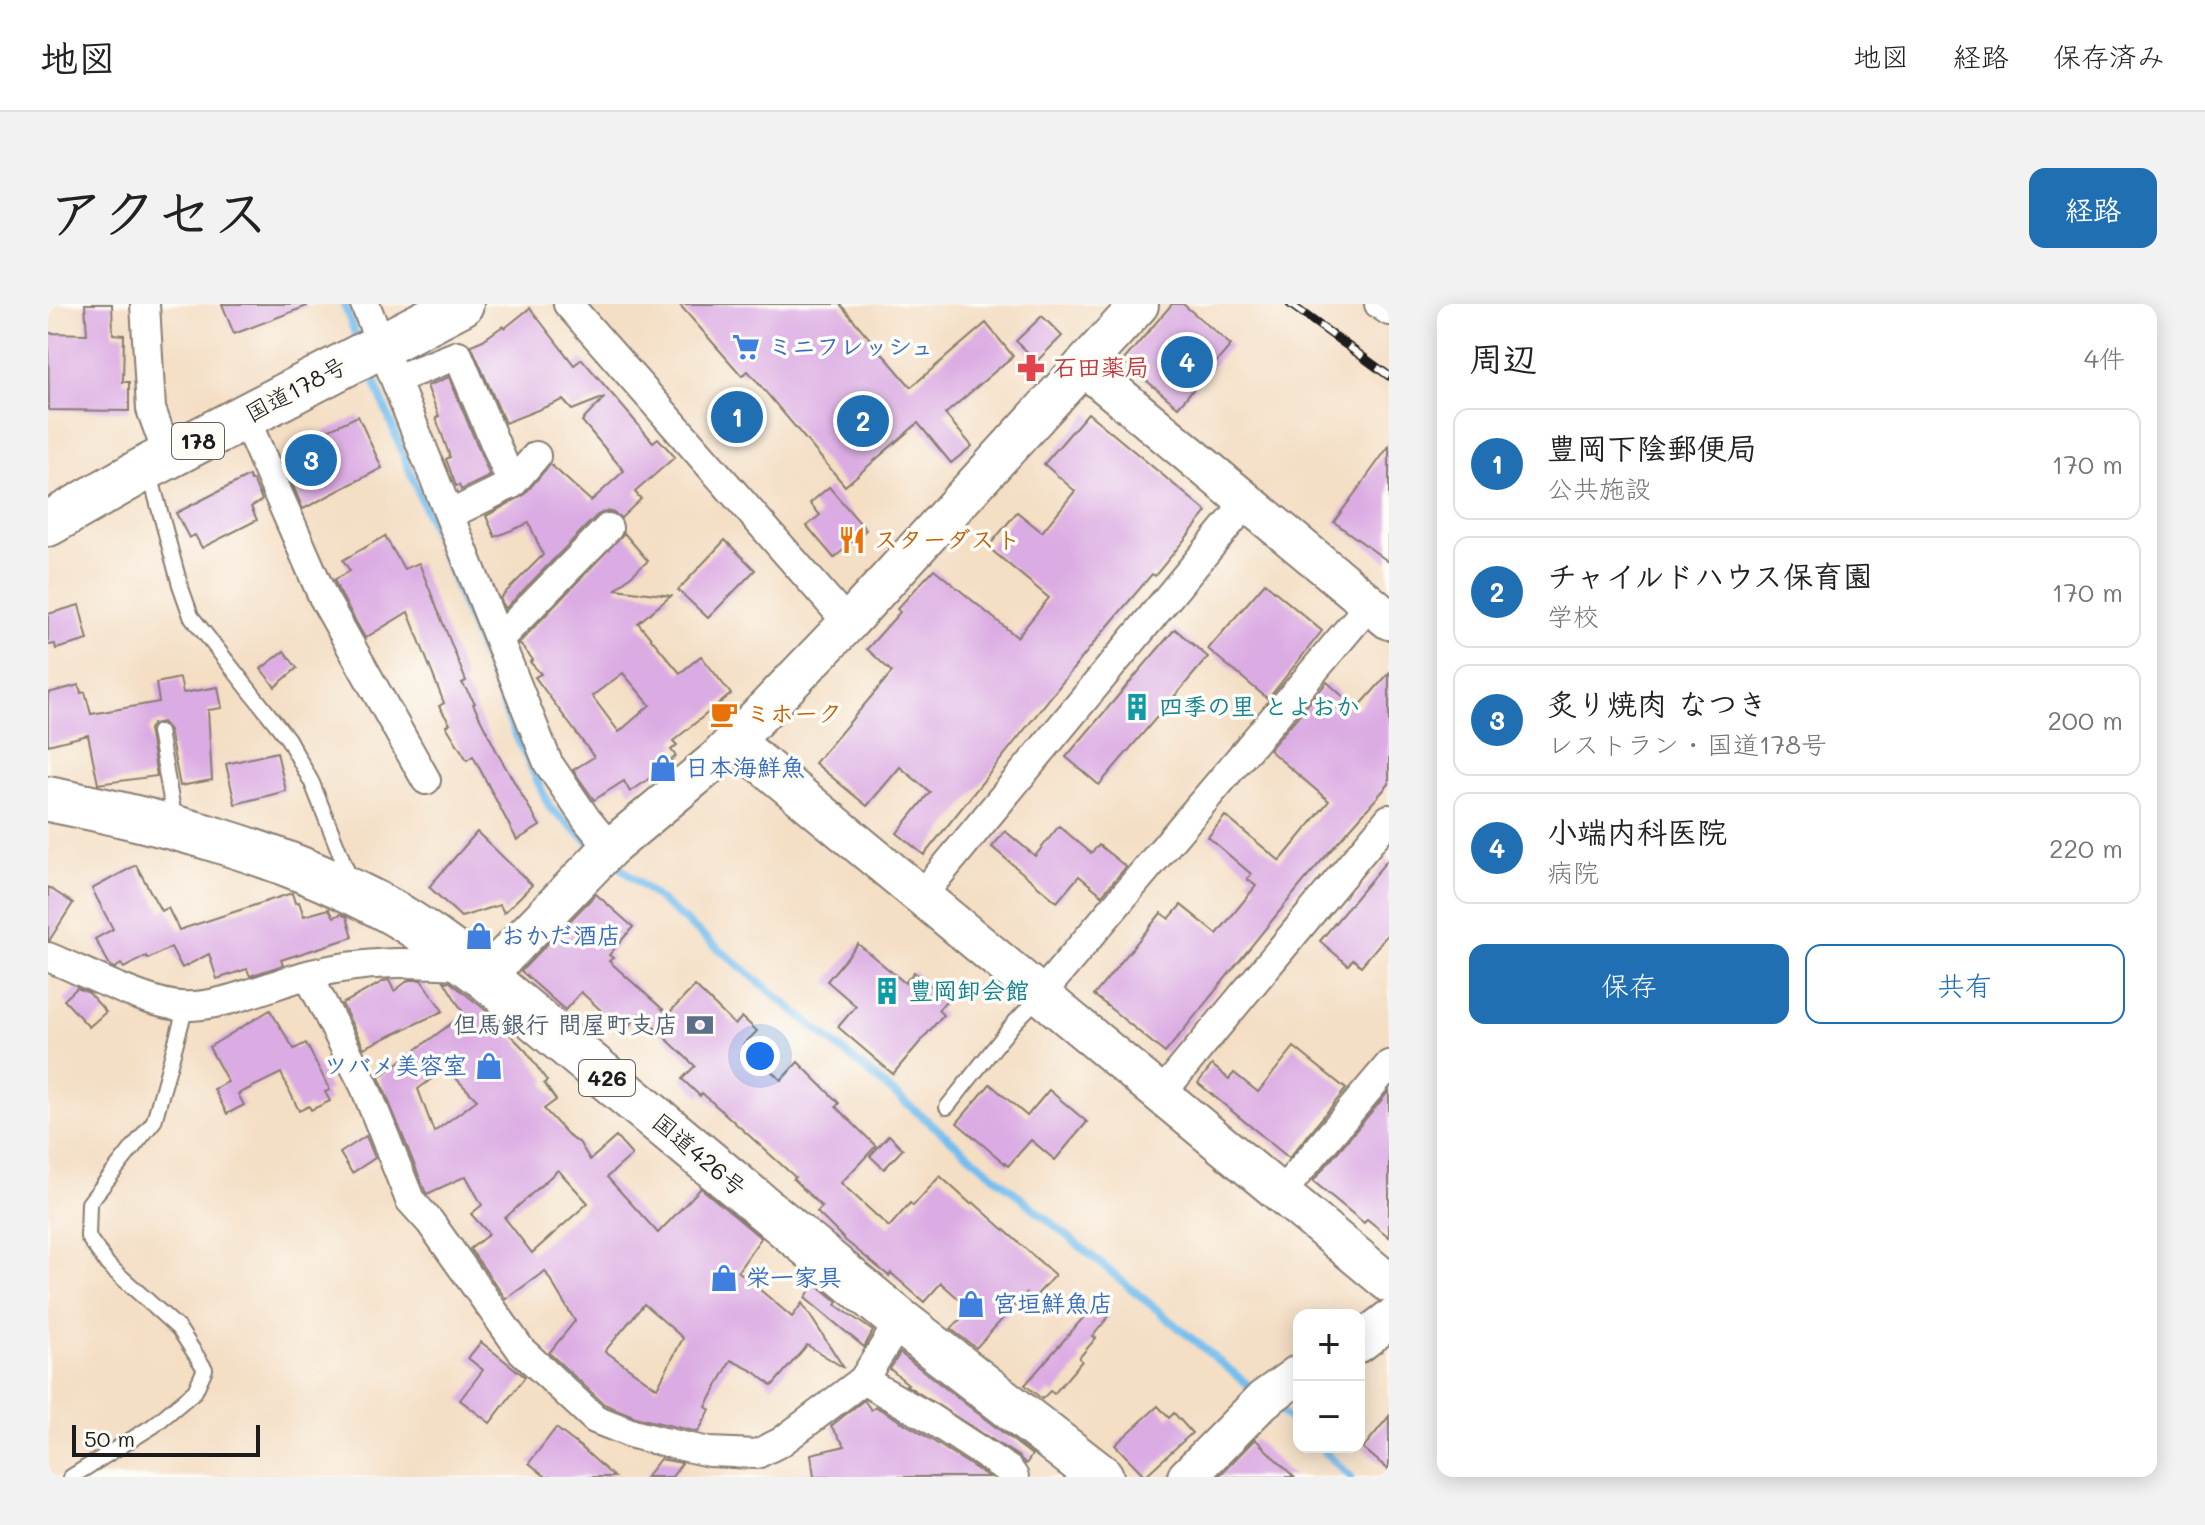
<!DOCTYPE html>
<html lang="ja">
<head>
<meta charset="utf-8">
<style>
  :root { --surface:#fff; --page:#f2f2f2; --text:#222; --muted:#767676; --line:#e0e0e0; --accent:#1f6fb2 }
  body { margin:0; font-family:Mali,"Klee One",sans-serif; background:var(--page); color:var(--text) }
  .controls { position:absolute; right:24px; bottom:24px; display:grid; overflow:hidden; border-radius:16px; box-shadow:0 4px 20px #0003 }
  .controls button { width:72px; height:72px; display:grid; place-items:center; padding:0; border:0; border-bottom:2px solid var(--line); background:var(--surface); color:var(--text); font:40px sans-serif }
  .scale { position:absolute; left:24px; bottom:20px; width:188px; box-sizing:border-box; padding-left:8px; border:4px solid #1c1c1c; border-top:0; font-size:22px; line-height:28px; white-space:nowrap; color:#1c1c1c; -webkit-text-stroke:6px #fdfcf7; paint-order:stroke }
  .you { position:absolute; left:712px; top:752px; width:28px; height:28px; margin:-20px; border:6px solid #fff; border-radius:50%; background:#1a73e8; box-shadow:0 0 0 12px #1a73e833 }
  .badge { display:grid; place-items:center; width:52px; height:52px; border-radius:50%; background:var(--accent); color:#fff; font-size:26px; font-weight:700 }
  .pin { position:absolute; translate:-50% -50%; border:4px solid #fff; box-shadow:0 2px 8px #0006 }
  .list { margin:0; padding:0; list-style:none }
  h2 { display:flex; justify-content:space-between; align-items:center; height:104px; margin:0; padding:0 32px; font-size:34px }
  h2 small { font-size:26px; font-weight:400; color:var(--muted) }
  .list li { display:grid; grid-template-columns:52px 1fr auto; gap:24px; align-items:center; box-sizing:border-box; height:112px; margin:0 16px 16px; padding:0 16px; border:2px solid var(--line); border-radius:16px }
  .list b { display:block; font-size:30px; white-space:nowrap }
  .list p { margin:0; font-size:26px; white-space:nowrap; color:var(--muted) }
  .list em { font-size:26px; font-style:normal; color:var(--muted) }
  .actions { display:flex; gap:16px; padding:24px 32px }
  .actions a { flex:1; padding:18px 0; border:2px solid var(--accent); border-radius:16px; text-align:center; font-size:28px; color:var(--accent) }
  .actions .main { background:var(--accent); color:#fff }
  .map { position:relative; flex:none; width:1341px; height:1173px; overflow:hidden; border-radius:16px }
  header { display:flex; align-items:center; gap:48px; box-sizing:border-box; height:112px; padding:0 40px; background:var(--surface); border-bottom:2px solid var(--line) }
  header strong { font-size:38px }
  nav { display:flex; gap:44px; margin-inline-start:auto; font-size:28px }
  .intro { display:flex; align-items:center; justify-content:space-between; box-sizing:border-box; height:192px; padding:0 48px }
  h1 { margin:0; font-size:56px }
  .button { padding:20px 36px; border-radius:16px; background:var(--accent); color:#fff; font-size:28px; font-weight:700 }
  main { display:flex; gap:48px; padding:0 48px }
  aside { flex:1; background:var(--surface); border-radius:16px; box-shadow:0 4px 20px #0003 }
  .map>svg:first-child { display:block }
</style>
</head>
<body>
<header>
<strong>地図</strong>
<nav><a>地図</a><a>経路</a><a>保存済み</a></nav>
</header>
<div class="intro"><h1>アクセス</h1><a class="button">経路</a></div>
<main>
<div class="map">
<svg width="1341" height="1173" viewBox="0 0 1341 1173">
  <rect width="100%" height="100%" fill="#fdfcf7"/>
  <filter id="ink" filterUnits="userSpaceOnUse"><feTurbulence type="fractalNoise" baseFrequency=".0125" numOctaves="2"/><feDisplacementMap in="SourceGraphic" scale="16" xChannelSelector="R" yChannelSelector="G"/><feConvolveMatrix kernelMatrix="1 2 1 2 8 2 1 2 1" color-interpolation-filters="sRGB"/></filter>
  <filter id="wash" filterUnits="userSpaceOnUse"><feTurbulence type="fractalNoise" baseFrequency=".006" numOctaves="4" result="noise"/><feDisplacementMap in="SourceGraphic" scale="32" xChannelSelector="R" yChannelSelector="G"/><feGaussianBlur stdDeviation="1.8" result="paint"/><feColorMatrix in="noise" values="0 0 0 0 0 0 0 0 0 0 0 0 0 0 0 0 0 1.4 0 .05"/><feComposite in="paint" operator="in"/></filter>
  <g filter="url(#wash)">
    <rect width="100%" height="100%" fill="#f4dec4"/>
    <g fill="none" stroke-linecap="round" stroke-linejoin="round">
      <!-- stream -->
      <g stroke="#76beee" stroke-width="8">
        <path d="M296,0L311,40"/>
        <path d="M321,64L461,416L502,504L540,537"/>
        <path d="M563,556L1210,1089"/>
        <path d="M1224,1100L1251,1123"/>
        <path d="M1272,1143L1303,1173"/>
      </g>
    </g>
    <g id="blocks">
      <!-- building -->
      <g fill="#dbabe3" fill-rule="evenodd">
        <path d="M37,0H64L65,30L76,31L75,78H81V107L1,106L0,29L39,30Z"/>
        <path d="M174,0H259V2L186,30Z"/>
        <path d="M631,0H792L863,83L938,19L965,52L897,110L924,142L903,159L870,119L797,182L700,67L694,72Z"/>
        <path d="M1124,0H1135L1183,41L1130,103L1075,57Z"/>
        <path d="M482,4L526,61L534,55L605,138L610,134L627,153L587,188L593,195L573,214L563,207L555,208L548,212L457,305L452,294L495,251L481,219L447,233L438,212L476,191L502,160L543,197L576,167L534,117L557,93L524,106L515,96L457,119L423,41L435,36L455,22L457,24Z"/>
        <path d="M994,12L1014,32L989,57L968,37Z"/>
        <path d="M401,73L442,172L413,186L411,181L408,182L398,155L402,153L388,114L391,112L379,82Z"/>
        <path d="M1040,109L1159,208L1107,272L1104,270L1050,334L876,551L849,529L882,488L852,463L819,502L767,459L844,368L819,345L852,308L849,305L886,265L969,333L1001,294L940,243L969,208L994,228L1027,187L996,160Z"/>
        <path d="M310,112L334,164L255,205L236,161L278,140L273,129Z"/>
        <path d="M1341,142V258L1286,218Z"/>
        <path d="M201,172L203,177L205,176L214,196L203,203L209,216L154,244L147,231L141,234L128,209Z"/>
        <path d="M781,183L818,226L786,254L759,222L772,211L762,199Z"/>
        <path d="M576,229L600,257L568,285L623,292L590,319L632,369L653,352L683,390L625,437L629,441L623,446L628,452L598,477L582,488L576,477L546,496L525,466L546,453L487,373L493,370L482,358L485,356L471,339ZM575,369L602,401L571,428L544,392Z"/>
        <path d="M337,232L356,265L371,259L418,377L414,379L427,399L425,400L451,452L492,522L469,536L425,452L419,456L398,422L402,420L391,402L396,399L360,308L317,334L290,285L286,276L302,267L295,256Z"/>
        <path d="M677,236L707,266L660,314L630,286Z"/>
        <path d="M1217,279L1274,327L1220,395L1160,345Z"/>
        <path d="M31,301L40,336L8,345L7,340L0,341V310Z"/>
        <path d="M1127,325L1160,353L1051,481L1018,453Z"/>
        <path d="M236,347L249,364L227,383L213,365Z"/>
        <path d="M1341,369V480L1256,577L1117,749L1046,691L1113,609L1121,615L1133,601L1169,630L1208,582L1199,575L1203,570L1160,533L1177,512L1232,557L1281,497L1221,446L1279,378L1309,405Z"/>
        <path d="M132,374L135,389L170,383L174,404L160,406L164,476L132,482L121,426L114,418L105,420L101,425L109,472L50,480L40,431L0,441V389L31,381L33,389L37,388L43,410L111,398L108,379Z"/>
        <path d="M229,448L238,487L187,500L178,460Z"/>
        <path d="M1011,522L1043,549L1051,541L1078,563L1054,591L1031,572L1009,598L944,543L957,527L987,552Z"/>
        <path d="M429,528L484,581L456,609L452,601L413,613L381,583Z"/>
        <path d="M1341,554V629L1313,662L1305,655L1300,661L1272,637Z"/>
        <path d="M88,561L113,607L120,604L131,626L244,589L247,599L251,598L256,612L281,605L286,613L293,610L299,613L305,633L233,656L235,661L202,672L199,665L169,675L161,650L134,664L123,643L100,655L98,652L76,664L73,660L67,664L62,661L47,635L65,625L44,585Z"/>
        <path d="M0,583L25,599L1,637L0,636Z"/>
        <path d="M548,590L585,623L561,651L565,654L561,657L620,710L647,682L687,721L694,713L709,727L695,741L733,776L750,758L791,799L788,803L828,842L793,879L841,923L862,899L865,902L892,872L923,900L925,898L1007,971L985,995L978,989L928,1044L903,1025L922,1005L893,979L876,998L843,969L841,972L798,937L769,908L774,903L745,875L747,873L654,789L652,792L634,775L647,762L592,710L580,723L575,718L571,723L533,688L517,706L473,667Z"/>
        <path d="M810,640L857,679L866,668L899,696L890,706L895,711L845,770L790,723L808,702L779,677Z"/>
        <path d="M341,676L346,687L361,676H373L395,707L316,744L294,700L336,677Z"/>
        <path d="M396,677L402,678L440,708L478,747L499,777L496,779L508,796L496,805L524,835L531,838L542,856L568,833L584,851L559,873L610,929L653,884L713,934L690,967L744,1013L754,999L796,1064L759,1041L724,1082L707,1068L683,1056L658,1103L662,1106L650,1128L590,1114L556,1100L501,1049L527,1017L497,967L458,995L422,945L441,930L423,910L434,901L418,872L379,890L377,887L331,773L416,710ZM398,764L429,796L386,828L370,785ZM510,866L540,899L484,949L457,914ZM596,1000L635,1034L609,1084L557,1047Z"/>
        <path d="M29,684L41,689L58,708L41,723L16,696Z"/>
        <path d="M222,706L246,745L258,739L282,786L277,788L282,797L263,806L261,802L251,807L233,769L190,790L196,801L179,810L166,785L180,778L161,743Z"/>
        <path d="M1246,743L1298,785L1241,854L1150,779L1164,761L1181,775L1186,769L1210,788Z"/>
        <path d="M942,780L979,812L1001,786L1039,818L1007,856L983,836L960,862L909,819Z"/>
        <path d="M1341,787V933L1319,915L1316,919L1265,877Z"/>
        <path d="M841,831L855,845L836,865L822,852Z"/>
        <path d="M318,832L327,854L304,869L292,849Z"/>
        <path d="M767,979L790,998L788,1001L825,1027L816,1043L757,994Z"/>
        <path d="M1047,1000L1061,1012L1045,1032L1048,1034L1031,1054L1034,1057L1006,1090L1002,1087L994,1095L977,1081Z"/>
        <path d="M433,1038L477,1073L442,1119L412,1096L435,1066L420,1054Z"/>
        <path d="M852,1049L984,1151L978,1160L970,1152L858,1081L860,1080L842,1065Z"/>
        <path d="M816,1096L823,1106L828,1103L871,1128L941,1173H766L763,1150L797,1142L783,1122Z"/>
        <path d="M1110,1102L1121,1114L1126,1109L1144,1129L1097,1172L1067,1141Z"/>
        <path d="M1341,1112V1166L1315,1144Z"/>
        <path d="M508,1124L534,1144L566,1173H498L481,1159Z"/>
        <path d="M1207,1135L1246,1173H1170Z"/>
        <path d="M612,1155L634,1159L624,1173H598Z"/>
      </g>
    </g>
  </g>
  <g filter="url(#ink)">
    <use href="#blocks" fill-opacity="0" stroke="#887d70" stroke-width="2"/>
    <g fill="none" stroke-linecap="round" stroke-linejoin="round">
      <!-- lane casing -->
      <g stroke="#887d70" stroke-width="18">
        <g id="lane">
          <path d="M101,167L132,281L143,312L240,435L264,479L303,577"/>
          <path d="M111,428L127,518"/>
          <path d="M899,803L966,719L991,693"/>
          <path d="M23,1173L105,1122L147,1087L157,1065L131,1025L60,961L40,933L41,899L106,817L138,702"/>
        </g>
      </g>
      <!-- street casing -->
      <g stroke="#887d70" stroke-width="32">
        <g id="street">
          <path d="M97,0L103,105L120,152"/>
          <path d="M317,0L500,459L539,516L562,544"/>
          <path d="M520,0L800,319"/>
          <path d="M1331,0L1341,7"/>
          <path d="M348,75L410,51L464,180"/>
          <path d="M197,114L275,293L378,476"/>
          <path d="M403,210L464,180L488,152"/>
          <path d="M452,334L560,224"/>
          <path d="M874,591L1199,198"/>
          <path d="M0,653C35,667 96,699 132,702C172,705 223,680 263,670C321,656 362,658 421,662"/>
          <path d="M260,671L317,783L362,896L382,918L473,1046L547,1115L585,1130L616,1138L661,1148L709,1150L733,1138L815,1076L880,1113L961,1166L966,1173"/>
          <path d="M993,690L1322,300"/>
          <path d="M1113,790L1341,515"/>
          <path d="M1233,889L1341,761"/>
          <path d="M815,1076L852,1017"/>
        </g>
      </g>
      <!-- secondary casing -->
      <g stroke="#887d70" stroke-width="42">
        <g id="secondary">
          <path d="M1035,62L1341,316"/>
          <path d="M686,437L1341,979"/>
          <path d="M437,673L562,544L669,455L800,319L1091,1"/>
          <path d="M1311,1039L1341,1016"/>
          <path d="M1139,1173L1215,1096L1251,1070"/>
        </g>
      </g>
      <!-- highway casing -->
      <g stroke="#887d70" stroke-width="48">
        <g id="highway">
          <path d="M0,220L100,163L413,0"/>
          <path d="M0,495C118,518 236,549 342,607C376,626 406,650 437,673L852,1017L1053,1173"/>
        </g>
      </g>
      <!-- lane -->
      <use href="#lane" stroke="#fff" stroke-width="14"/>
      <!-- street -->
      <use href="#street" stroke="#fff" stroke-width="28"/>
      <!-- secondary -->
      <use href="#secondary" stroke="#fff" stroke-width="38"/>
      <!-- highway -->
      <use href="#highway" stroke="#fff" stroke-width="44"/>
      <!-- rail casing -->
      <g stroke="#1c1c1c" stroke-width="9">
        <path id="rail" d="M1242,0L1341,72"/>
      </g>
      <!-- rail -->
      <use href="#rail" stroke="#fdfcf7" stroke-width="6" stroke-dasharray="18" stroke-linecap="butt"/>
    </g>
  </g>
  <!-- icons -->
  <defs>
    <g id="supermarket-bare" transform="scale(2.16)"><path d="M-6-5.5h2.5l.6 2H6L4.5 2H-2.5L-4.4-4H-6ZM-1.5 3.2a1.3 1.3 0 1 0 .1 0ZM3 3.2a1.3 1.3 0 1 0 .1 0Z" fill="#3f7fe0" stroke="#fdfcf7" stroke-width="2.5" paint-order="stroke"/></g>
    <g id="pharmacy-bare" transform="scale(2.16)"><path d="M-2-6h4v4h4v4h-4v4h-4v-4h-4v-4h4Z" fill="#e0444e" stroke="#fdfcf7" stroke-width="2.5" paint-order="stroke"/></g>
    <g id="restaurant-bare" transform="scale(2.16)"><path d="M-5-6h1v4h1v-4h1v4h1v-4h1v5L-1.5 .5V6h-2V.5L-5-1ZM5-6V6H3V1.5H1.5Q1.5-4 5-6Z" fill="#e8710a" stroke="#fdfcf7" stroke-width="2.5" paint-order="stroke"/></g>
    <g id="building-bare" transform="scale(2.16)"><path d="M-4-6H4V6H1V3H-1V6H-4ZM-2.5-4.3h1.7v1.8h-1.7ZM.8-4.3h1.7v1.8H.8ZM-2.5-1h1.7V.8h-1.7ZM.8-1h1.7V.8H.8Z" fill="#0f9aa8" stroke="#fdfcf7" stroke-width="2.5" paint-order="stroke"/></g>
    <g id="cafe-bare" transform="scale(2.16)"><path d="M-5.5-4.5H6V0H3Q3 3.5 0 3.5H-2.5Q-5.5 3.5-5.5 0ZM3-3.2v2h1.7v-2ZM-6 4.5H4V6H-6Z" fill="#e8710a" stroke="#fdfcf7" stroke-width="2.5" paint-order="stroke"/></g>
    <g id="shop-bare" transform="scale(2.16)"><path d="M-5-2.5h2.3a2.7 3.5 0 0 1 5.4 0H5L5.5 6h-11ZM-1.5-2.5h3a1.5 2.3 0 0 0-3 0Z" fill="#3f7fe0" stroke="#fdfcf7" stroke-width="2.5" paint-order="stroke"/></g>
    <g id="bank-bare" transform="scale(2.16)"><path d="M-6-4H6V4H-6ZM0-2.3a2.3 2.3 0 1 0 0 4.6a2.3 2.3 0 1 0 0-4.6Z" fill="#5c6f8a" stroke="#fdfcf7" stroke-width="2.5" paint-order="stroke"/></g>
  </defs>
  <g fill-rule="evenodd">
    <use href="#supermarket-bare" x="698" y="43"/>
    <use href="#pharmacy-bare" x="983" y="64"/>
    <use href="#restaurant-bare" x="804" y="236"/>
    <use href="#building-bare" x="1089" y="403"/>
    <use href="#cafe-bare" x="676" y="410"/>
    <use href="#shop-bare" x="615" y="464"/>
    <use href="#shop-bare" x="431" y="632"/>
    <use href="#building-bare" x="839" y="687"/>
    <use href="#bank-bare" x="652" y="721"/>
    <use href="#shop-bare" x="441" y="762"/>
    <use href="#shop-bare" x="676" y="974"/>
    <use href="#shop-bare" x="923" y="1000"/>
  </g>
  <g text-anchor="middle" stroke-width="7" stroke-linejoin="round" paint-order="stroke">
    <!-- shield labels -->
    <g fill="#fdfcf7" stroke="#605f5e" stroke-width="2">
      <rect x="124" y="119" width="52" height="36" rx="6"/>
      <rect x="531" y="756" width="56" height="36" rx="6"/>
    </g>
    <g font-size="22" font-weight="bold" fill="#1c1c1c">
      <text x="150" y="145">178</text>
      <text x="559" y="782">426</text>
    </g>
    <!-- shop labels -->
    <g font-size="24" font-weight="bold" fill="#366cbe" stroke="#fdfcf7" text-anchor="start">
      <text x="720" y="51">ミニフレッシュ</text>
      <text x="637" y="472">日本海鮮魚</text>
      <text x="453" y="640">おかだ酒店</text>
      <text x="419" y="770" text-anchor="end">ツバメ美容室</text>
      <text x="698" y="982">栄一家具</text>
      <text x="945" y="1008">宮垣鮮魚店</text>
    </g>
    <!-- health labels -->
    <g font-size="24" font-weight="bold" fill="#be3a42" stroke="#fdfcf7" text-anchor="start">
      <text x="1005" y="72">石田薬局</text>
    </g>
    <!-- street labels -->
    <g font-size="24" fill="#1c1c1c" stroke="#fdfcf7">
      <text transform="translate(248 86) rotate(-28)" y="8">国道178号</text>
      <text transform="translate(651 851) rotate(40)" y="8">国道426号</text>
    </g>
    <!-- food labels -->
    <g font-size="24" font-weight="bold" fill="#c56008" stroke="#fdfcf7" text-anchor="start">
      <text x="826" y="244">スターダスト</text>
      <text x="698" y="418">ミホーク</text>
    </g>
    <!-- culture labels -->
    <g font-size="24" font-weight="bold" fill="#0d838f" stroke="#fdfcf7" text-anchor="start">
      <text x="1111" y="411">四季の里 とよおか</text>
      <text x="861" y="695">豊岡卸会館</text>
    </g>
    <!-- service labels -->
    <g font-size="24" font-weight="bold" fill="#4e5e75" stroke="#fdfcf7" text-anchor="end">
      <text x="630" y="729">但馬銀行 問屋町支店</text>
    </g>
  </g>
</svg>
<div class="controls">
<button>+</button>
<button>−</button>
</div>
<div class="scale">50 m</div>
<div class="you"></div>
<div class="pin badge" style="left:689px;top:113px">1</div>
<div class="pin badge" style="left:815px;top:117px">2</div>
<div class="pin badge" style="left:263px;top:156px">3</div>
<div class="pin badge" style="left:1139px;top:58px">4</div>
</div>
<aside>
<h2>周辺<small>4件</small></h2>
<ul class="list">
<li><span class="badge">1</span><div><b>豊岡下陰郵便局</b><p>公共施設</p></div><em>170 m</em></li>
<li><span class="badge">2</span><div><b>チャイルドハウス保育園</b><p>学校</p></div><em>170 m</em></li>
<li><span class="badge">3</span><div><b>炙り焼肉 なつき</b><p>レストラン · 国道178号</p></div><em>200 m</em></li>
<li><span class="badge">4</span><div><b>小端内科医院</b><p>病院</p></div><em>220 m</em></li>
</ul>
<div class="actions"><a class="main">保存</a><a>共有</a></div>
</aside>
</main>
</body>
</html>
